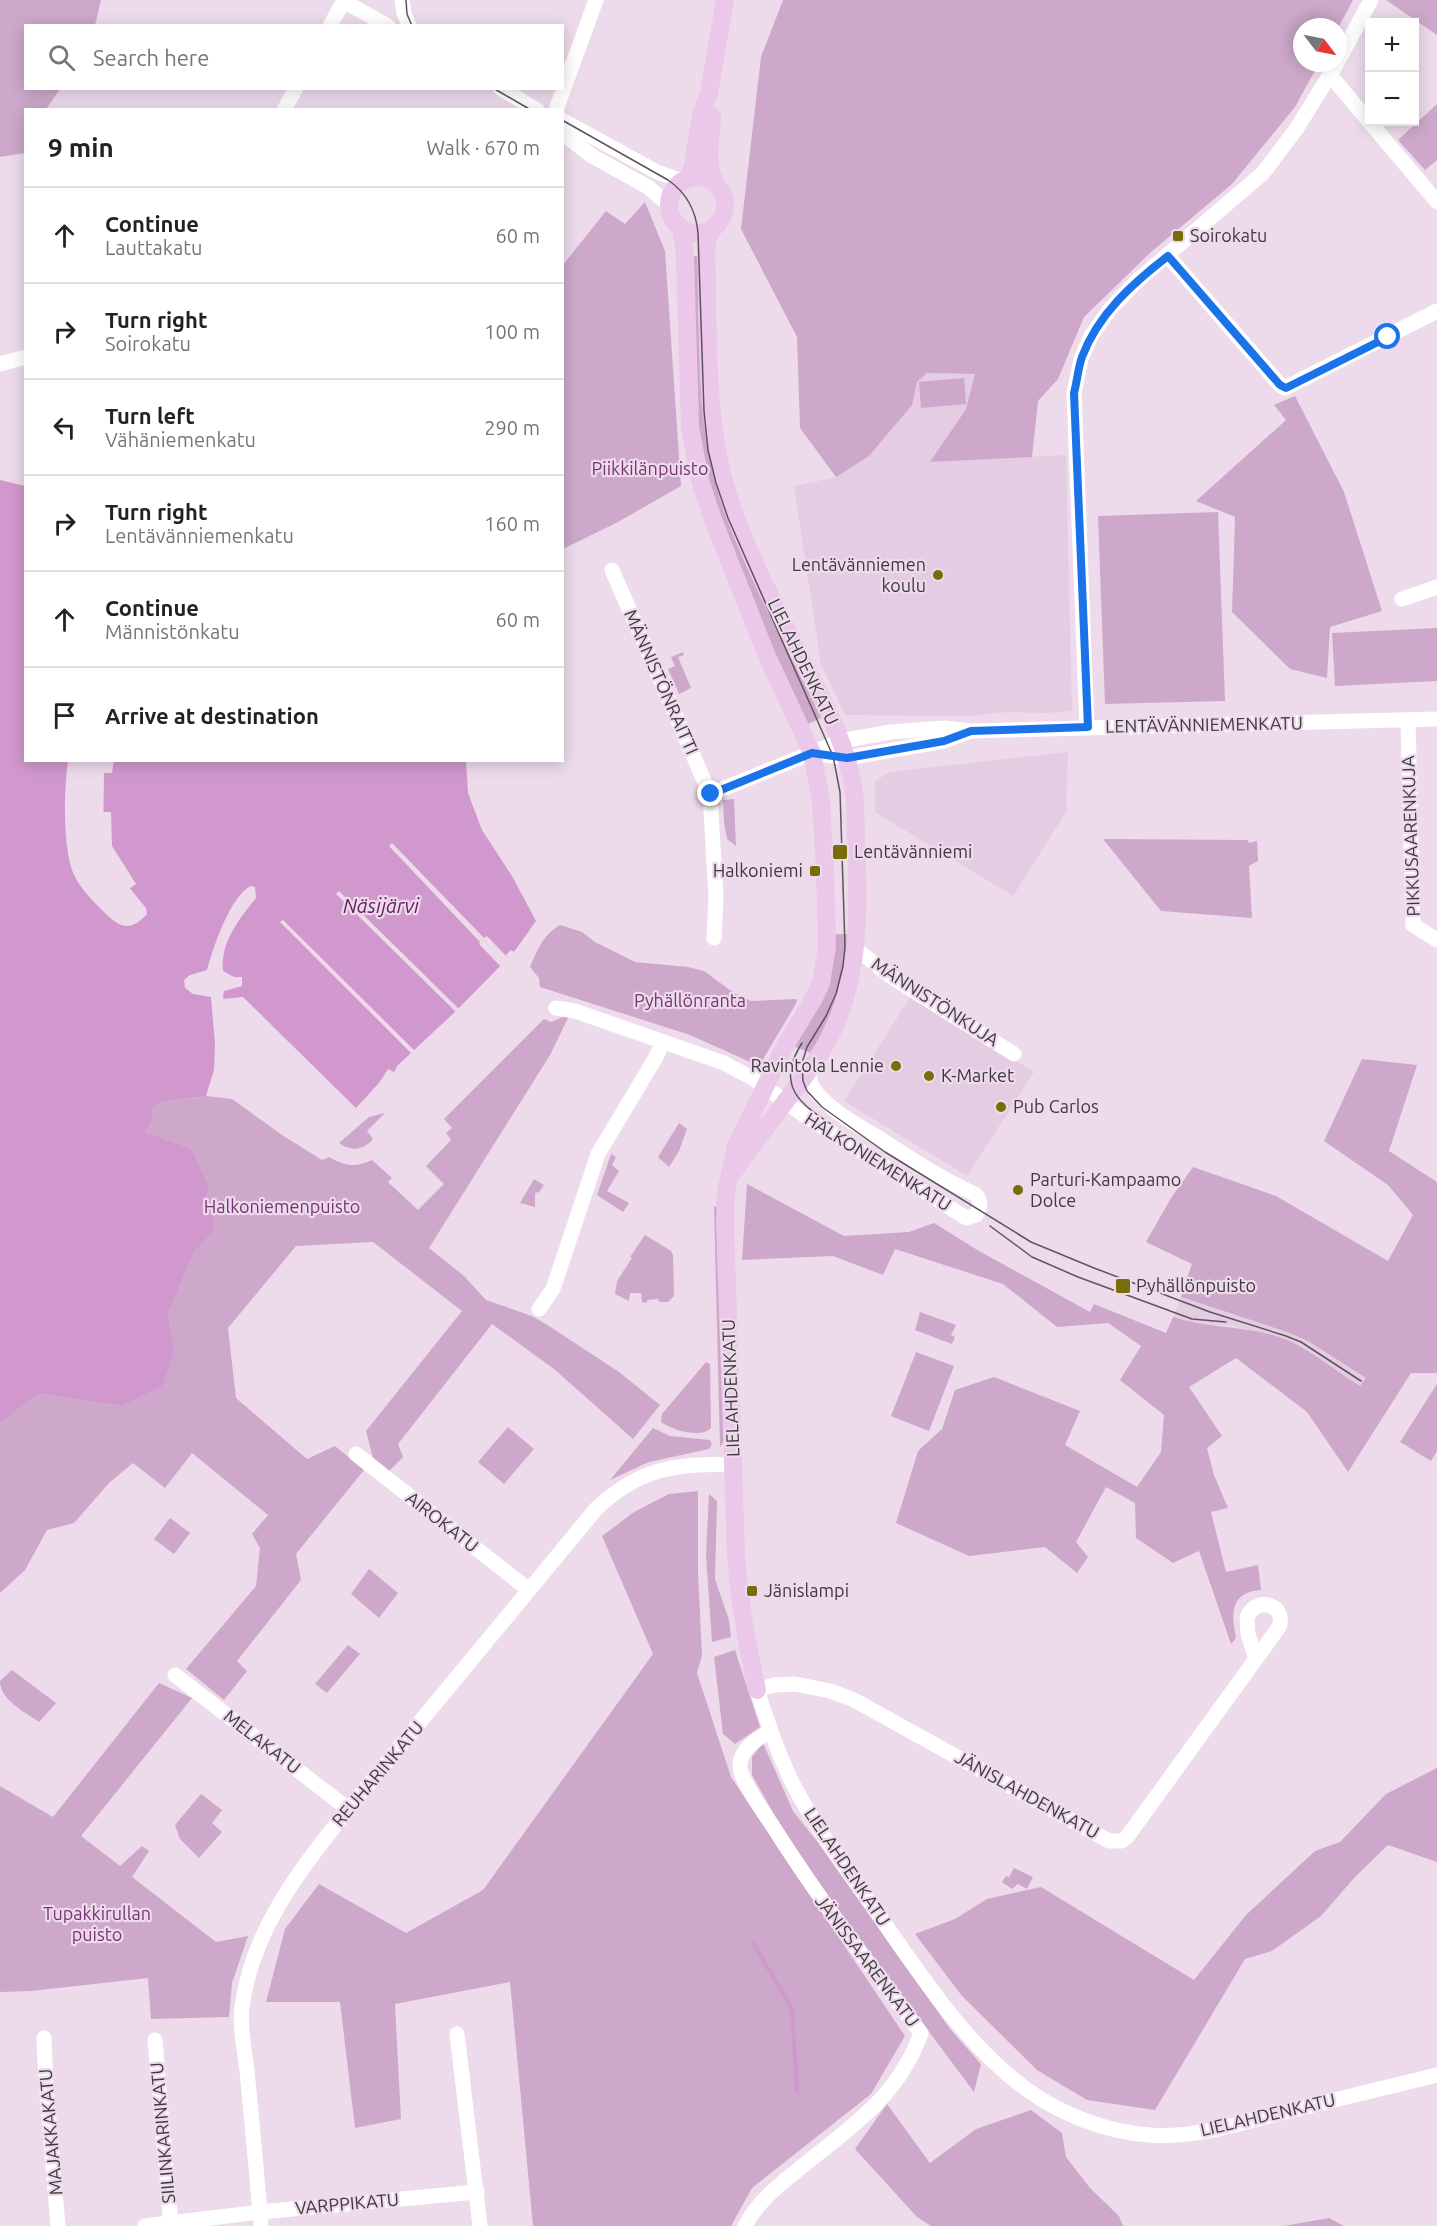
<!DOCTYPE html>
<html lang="en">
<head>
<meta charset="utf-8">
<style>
  :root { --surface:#fff; --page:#f6f6f6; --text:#222; --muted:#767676; --line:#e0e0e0 }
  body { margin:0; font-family:Ubuntu,sans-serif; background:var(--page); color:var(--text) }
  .controls { position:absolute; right:18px; top:18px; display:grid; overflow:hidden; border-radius:0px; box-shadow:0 3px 15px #0003 }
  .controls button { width:54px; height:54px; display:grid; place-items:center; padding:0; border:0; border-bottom:2px solid var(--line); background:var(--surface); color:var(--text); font:30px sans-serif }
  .compass { position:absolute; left:1293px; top:18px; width:54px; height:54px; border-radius:50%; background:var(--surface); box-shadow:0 3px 15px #0003; rotate:122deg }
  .stop { position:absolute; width:18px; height:18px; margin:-14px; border:4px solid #1a73e8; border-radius:50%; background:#fff }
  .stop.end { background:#1a73e8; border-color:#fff; box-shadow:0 2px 6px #0008 }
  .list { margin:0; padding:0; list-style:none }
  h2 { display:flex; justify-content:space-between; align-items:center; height:78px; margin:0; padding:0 24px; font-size:26px }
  h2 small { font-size:20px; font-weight:400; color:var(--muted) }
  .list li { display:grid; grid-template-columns:39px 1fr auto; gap:18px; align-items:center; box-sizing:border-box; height:96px; padding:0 24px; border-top:2px solid var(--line) }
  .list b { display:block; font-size:22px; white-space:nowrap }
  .list p { margin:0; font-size:20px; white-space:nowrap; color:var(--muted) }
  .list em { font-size:20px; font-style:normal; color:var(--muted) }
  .icon { flex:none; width:33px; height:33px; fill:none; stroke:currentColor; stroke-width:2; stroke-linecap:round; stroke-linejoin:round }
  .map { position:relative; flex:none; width:1437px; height:2226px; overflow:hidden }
  .search { position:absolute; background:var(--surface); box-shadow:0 3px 15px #0003; left:24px; top:24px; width:540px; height:66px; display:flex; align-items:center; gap:15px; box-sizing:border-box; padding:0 21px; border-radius:0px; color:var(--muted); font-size:22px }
  .panel { position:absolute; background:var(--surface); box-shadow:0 3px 15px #0003; left:24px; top:108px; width:540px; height:654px; border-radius:0px }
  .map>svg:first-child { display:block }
</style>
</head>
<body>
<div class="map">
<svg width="1437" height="2226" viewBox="0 0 1437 2226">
  <rect width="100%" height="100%" fill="#eddbeb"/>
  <!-- built -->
  <g fill="#e4cce2">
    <path d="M927,373L975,374L966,409L931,462L1066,455L1072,711L1045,713L1008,712L970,716L845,715L821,664L794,486L836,477L912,405L917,382Z"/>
    <path d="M1068,752L1066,812L1013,896L875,812V781L890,772Z"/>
    <path d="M911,996L1034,1072L967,1176L844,1101Z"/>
    <path d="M1181,1297L1287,1332L1308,1341L1366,1378L1360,1387L1284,1338L1233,1326L1192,1324L1173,1317Z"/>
  </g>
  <!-- green -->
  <g fill="#cda8ca">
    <path d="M0,0H101L95,25L26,26V88L60,89L46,109L26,110L25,153L0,157Z"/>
    <path d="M783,0H1353L1338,28L1302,27V63H1319L1295,107L1232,184L1151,252L1084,317L1058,379L1038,401L1032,457L930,462L966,409L975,374L927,373L917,382L912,405L869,456L836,477L800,428L797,337L741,229L761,57Z"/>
    <path d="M1386,0H1437V35Z"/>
    <path d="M1437,104V160L1425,170L1398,140Z"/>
    <path d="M645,202L665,251L681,486L618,522L563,549V265L606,211L625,224Z"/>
    <path d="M689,256H702L709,432L825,716L806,725L740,578L698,449Z"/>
    <path d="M964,378L966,404L921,408L919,382Z"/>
    <path d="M1295,396L1344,492L1382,611L1330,627L1327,678L1290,669L1232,612L1235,517L1196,501L1286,420L1274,405Z"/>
    <path d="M1218,512L1225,701L1105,704L1098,516Z"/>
    <path d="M1437,628V681L1335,686L1332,633Z"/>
    <path d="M683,652L684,655L678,657L691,688L679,694L668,669L675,666L671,657Z"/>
    <path d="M734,799L736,846L727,839L724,822L723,800Z"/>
    <path d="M1103,839L1248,840L1249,843L1257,841L1258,861L1249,866L1252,918L1161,911Z"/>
    <path d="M560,925L582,932L595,942L635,962L688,967L704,971L734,993L751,1001L796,999L797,1002L759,1066L690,1035L540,987L539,978L530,967C538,949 542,936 560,925Z"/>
    <path d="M830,934H853L847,976L813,1054L791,1045Z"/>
    <path d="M565,1016H569L550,1055L429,1248L464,1276L486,1300L532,1316L549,1326L619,1372L660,1405L633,1439L554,1369L492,1324L398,1444L403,1457L389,1471L373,1458L366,1431L462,1311L373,1242L296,1246L228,1328L236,1398L307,1459L335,1446L364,1470L296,1554L301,1580L237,1661L247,1671L224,1700L186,1669L256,1586L260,1548L252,1534L268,1515L192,1453L165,1488L133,1463L109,1483L74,1523L47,1530L25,1570L0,1593V1423L39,1394L121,1406L175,1349L168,1314L194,1253L214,1231L202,1209L210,1187L191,1148L146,1132L152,1121L151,1108L162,1102L206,1096L232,1099L282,1135L322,1160L329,1157C345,1166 355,1168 372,1160L392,1178L388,1182L418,1210L444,1184L426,1166L451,1140L446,1133L452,1128L444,1119L544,1019L551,1022Z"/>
    <path d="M1362,1059L1417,1065L1389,1151L1437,1182V1373H1411L1348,1472L1307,1412L1236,1358L1189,1387L1222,1436L1207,1448L1214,1475L1228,1508L1211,1512L1226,1572L1258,1565L1261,1590C1230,1592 1231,1615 1236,1638L1231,1644L1199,1551L1173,1563L1136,1538L1135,1503L1106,1487L1076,1542L1088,1557L1077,1573L1045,1547L969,1556L896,1523L918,1451L942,1429L955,1390L994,1377L1080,1411L1065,1445L1137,1487L1161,1452L1164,1415L1120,1380L1141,1346L1108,1323L1057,1327L1003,1284L895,1249L883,1275L833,1256L742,1260L747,1184L844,1236L909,1232L934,1223L979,1251L1090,1312L1094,1304L1166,1333L1173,1317C1208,1329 1246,1325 1282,1338C1307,1347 1337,1372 1360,1386L1366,1378L1308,1341L1287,1332L1181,1297L1192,1264L1146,1242L1171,1198L1193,1167L1276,1196L1388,1261L1413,1215L1388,1185L1324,1141Z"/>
    <path d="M385,1113L367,1131L373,1139C364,1150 351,1152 339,1143L369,1117Z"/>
    <path d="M679,1123L687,1129L679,1151L669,1167L658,1157Z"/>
    <path d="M611,1154L616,1157L612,1165L619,1171L607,1191L629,1203L623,1212L597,1195Z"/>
    <path d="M534,1179L544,1185L539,1192L535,1193V1207L520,1203Z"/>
    <path d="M714,1206L718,1208L724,1441L720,1447Z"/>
    <path d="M645,1235L671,1251L673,1255L674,1296L668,1302H659L658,1299L647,1300V1303L642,1302L641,1293H630L629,1301L615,1294L617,1281L632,1258L630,1257Z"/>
    <path d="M920,1312L956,1325L951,1335L955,1337L952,1344L915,1330Z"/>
    <path d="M916,1352L954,1366L929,1431L891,1416Z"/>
    <path d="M706,1362L710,1364L711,1428C700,1439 672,1430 661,1422L662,1414Z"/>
    <path d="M1437,1384V1451L1431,1461L1400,1442Z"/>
    <path d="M508,1427L534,1449L504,1484L478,1462Z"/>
    <path d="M653,1428L670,1436L710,1440L712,1445L709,1449L649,1462L610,1480Z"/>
    <path d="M698,1491V1573L702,1655L697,1673L731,1777L905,2036L871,2094L752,2188L731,2226H533L510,1982L395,2004L401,2119L355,2128L340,2002H266L285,1929L319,1884L406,1933L483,1890L653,1654L602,1536L634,1512L669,1494Z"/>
    <path d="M709,1494L717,1501L715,1579L729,1620L731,1637L712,1642L706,1555Z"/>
    <path d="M170,1518L190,1533L174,1554L154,1539Z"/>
    <path d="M369,1569L398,1593L379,1618L351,1594Z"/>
    <path d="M348,1645L360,1654L327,1693L315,1684Z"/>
    <path d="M735,1650L760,1727L735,1744L723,1734L714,1657Z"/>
    <path d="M12,1670L56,1703L39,1722C25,1712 0,1700 0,1681Z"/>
    <path d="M159,1683L192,1698L81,1836L120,1866L142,1846L149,1851L132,1877L216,1942L248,1936L232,1983L229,2017L151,2019L148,1978L31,1991L0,1992V1786L53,1817Z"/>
    <path d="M763,1743L793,1811L819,1844L950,2029L981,2064L974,2092L815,1879L781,1827L752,1775V1757Z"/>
    <path d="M1437,1768V1862L1388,1845L1355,1877L1321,1916L1272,1951L1245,1959L1155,2110L1087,2100L1037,2070L962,1996L915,1934L955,1919L987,1899L1041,1887L1194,1980L1246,1915L1315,1851L1340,1842L1386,1794Z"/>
    <path d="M201,1794L222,1810L212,1823L222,1832L199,1858L180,1839L175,1825Z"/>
    <path d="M1014,1868L1033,1877L1027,1889L1018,1884L1012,1889L1002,1882L1006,1876L1009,1877Z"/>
    <path d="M887,2104L930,2163L976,2129L1031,2110L1062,2133L1066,2157L1090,2188L1119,2216L1123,2226H931L917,2217L855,2149Z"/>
    <path d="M1329,2218L1344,2226H1284Z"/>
  </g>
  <!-- water -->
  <path fill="#d198cd" d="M0,480L25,486L26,760L68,761C64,789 62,851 75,877C83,892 95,903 108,916C123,930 133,929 147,914L146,908L115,870L103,841L104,773H112L114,760L466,761L468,793L482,830L512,876L536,921L514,952L511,950L506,955L508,958L456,1011L397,1066L394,1072L388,1069L379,1083L356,1108L243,997L223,999L224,991L242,986V977H234L223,971C220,943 239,919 256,898L255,887L251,886C230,896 213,948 207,970L190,975L184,980L185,988L193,994L211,997L215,1044L214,1070L206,1096L162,1102L152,1108V1121L146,1132L191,1148L210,1187L202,1209L213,1217L214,1231L194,1253L168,1314L175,1349L162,1386L121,1406L39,1394L0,1423Z"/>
  <!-- pier -->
  <g fill="#eddbeb">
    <path d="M100,812H111L112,846L136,884L126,891L105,857L100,841Z"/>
    <path d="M392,843L484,938L487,936L509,959L501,967L479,944L480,942L389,846Z"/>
    <path d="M339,891L460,1010L457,1013L336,894Z"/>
    <path d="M283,920L415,1051V1054H412L280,922Z"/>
  </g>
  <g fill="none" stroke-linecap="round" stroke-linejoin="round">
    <!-- stream -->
    <path stroke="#d198cd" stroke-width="4" d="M753,1943L792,2009L797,2090"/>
    <!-- minor -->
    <g stroke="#fff" stroke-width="15">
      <path d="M402,0L404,13L409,26"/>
      <path d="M343,1L388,26"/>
      <path d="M330,26L344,0"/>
      <path d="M1338,61L1371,0"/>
      <path d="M1330,75L1437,202"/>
      <path d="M500,88L537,110"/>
      <path d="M284,110L296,88"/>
      <path d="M556,110L596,0"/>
      <path d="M562,120L657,172L682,181"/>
      <path d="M562,133L592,156L648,187L669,205"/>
      <path d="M1168,256L1280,385L1285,388L1437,311"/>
      <path d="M0,364L26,357"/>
      <path d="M612,570L710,794"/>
      <path d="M1402,599L1437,587"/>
      <path d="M1408,720L1413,925L1437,940"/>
      <path d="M1087,727L1074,393L1081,359L1091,336L1110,309L1138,280L1263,173L1297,128L1337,63"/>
      <path d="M813,753L847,758L944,741L968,732"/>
      <path d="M714,938L716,896L710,794L841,741L891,732L944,728L971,731L1437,719"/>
      <path d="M856,949L890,976L1014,1054"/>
      <path d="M556,1008L575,1011L724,1063L754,1079L805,1116L963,1216L967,1218L976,1215C981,1207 982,1201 975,1194C941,1179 910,1158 879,1138C857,1125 831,1111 815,1091C810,1084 809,1078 809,1069"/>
      <path d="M539,1309L553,1289L598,1154L656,1057L663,1042"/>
      <path d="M356,1454L529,1590"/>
      <path d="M1256,1659L1248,1634L1247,1617C1257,1595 1287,1605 1279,1627L1127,1837L1122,1841H1109L854,1700L830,1691L795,1684L774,1685L757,1690C768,1723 779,1757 795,1788C822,1838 857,1883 889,1930C929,1987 969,2047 1026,2089C1062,2115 1106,2132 1150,2135C1193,2139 1239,2123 1281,2113C1333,2100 1385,2088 1437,2075"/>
      <path d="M175,1675L348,1809"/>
      <path d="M457,2034L480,2226"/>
      <path d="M44,2038L46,2085L58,2226"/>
      <path d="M155,2040L171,2226"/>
      <path d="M145,2226L260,2212L477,2192"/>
      <path d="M261,2226C257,2174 252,2123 247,2071C245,2052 239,2026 242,2007C252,1929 301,1869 348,1809L596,1509C638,1469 677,1462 733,1465"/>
      <path d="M745,2226C757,2202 779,2185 799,2169C849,2128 898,2098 921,2033C870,1966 819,1899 774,1828C765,1814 742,1783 740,1768C739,1749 757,1739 770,1731"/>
    </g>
    <!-- major -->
    <g stroke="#ebc7e9" stroke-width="18">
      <path d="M712,116C711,140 705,162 716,185"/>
      <circle cx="697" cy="205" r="28"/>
      <path d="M689,178L693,165L701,115L709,93L725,0"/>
      <path d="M715,226L708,237L706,251C709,337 703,425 732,507C750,557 774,605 798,652C822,699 849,745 855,799C856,889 870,980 816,1060C791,1097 760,1132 735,1170"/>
      <path d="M681,228L685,254L690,427L700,480L712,517L766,654L812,753L821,801L825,870L827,947L821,983L814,998L785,1046L736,1146L726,1191L725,1223L736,1554C739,1601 747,1645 757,1690"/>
    </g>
    <!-- tram -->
    <g stroke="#5d545d" stroke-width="1.5">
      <path d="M406,0L407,14L412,26"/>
      <path d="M493,88L531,110"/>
      <path d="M562,120L668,180C687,193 696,210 698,233L704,411L708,450L716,483L728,518L833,756L840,792L845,947L843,966L836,994L826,1016L807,1047L802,1063L803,1081L807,1091L822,1107L885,1152L1031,1242L1094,1268L1210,1312L1286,1336L1301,1342L1361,1381"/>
      <path d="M802,1043C775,1085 799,1104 834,1126"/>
      <path d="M990,1226L1032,1257L1078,1277L1192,1319L1226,1322"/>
    </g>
  </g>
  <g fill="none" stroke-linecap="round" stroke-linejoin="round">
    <!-- route -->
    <path stroke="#1a73e8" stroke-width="8" d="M711,794L812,753L847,758L944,741L971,731L1088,727L1074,393C1077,382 1078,368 1082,357C1098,314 1133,283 1168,256L1280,385L1286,388L1388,337"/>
  </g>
  <!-- markers -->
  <g fill="#786d09" stroke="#eddbeb" stroke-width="2">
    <rect x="1172" y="230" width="12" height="12" rx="3"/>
    <circle cx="938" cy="575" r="6"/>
    <rect x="832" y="844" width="16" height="16" rx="3"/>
    <rect x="809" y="865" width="12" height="12" rx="3"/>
    <circle cx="896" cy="1066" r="6"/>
    <circle cx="929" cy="1076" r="6"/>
    <circle cx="1001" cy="1107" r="6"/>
    <circle cx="1018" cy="1190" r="6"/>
    <rect x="1115" y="1278" width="16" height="16" rx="3"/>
    <rect x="746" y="1585" width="12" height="12" rx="3"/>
  </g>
  <g text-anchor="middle" stroke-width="4.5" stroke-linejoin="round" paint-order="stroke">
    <!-- poi labels -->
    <g font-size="18" fill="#403940" stroke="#eddbeb" text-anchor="start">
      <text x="1190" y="242">Soirokatu</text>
      <text x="926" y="571" text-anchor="end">Lentävänniemen<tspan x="926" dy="21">koulu</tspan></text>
      <text x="854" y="858">Lentävänniemi</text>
      <text x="803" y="877" text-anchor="end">Halkoniemi</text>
      <text x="884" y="1072" text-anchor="end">Ravintola Lennie</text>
      <text x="941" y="1082">K-Market</text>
      <text x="1013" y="1113">Pub Carlos</text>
      <text x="1030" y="1186">Parturi-Kampaamo<tspan x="1030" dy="21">Dolce</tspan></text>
      <text x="1136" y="1292">Pyhällönpuisto</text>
      <text x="764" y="1597">Jänislampi</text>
    </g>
    <!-- park labels -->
    <g font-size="18" fill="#773374" stroke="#eddbeb">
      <text x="650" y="475">Piikkilänpuisto</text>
      <text x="690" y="1007">Pyhällönranta</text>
      <text x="282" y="1213">Halkoniemenpuisto</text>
      <text x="97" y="1920">Tupakkirullan<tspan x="97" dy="21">puisto</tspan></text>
    </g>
    <!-- street labels -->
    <g font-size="18" fill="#403940" stroke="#eddbeb">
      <text transform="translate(803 662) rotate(64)" y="6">LIELAHDENKATU</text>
      <text transform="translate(661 682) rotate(66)" y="6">MÄNNISTÖNRAITTI</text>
      <text transform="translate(1204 725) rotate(-1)" y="6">LENTÄVÄNNIEMENKATU</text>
      <text transform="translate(1411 836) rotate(-92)" y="6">PIKKUSAARENKUJA</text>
      <text transform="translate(935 1002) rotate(33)" y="6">MÄNNISTÖNKUJA</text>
      <text transform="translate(878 1162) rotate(32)" y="6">HALKONIEMENKATU</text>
      <text transform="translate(731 1388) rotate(-92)" y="6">LIELAHDENKATU</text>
      <text transform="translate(442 1522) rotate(38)" y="6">AIROKATU</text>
      <text transform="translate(262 1742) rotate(38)" y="6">MELAKATU</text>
      <text transform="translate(378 1774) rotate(-50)" y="6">REUHARINKATU</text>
      <text transform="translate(1027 1795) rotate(29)" y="6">JÄNISLAHDENKATU</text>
      <text transform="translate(847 1867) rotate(56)" y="6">LIELAHDENKATU</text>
      <text transform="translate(867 1961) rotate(53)" y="6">JÄNISSAARENKATU</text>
      <text transform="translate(1268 2115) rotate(-13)" y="6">LIELAHDENKATU</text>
      <text transform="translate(51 2132) rotate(-95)" y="6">MAJAKKAKATU</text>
      <text transform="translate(163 2133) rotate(-95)" y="6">SIILINKARINKATU</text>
      <text transform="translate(347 2204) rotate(-5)" y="6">VARPPIKATU</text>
    </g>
    <!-- water labels -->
    <g font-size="20" font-style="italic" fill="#632060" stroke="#eddbeb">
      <text x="381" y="913">Näsijärvi</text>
    </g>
  </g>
</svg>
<div class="controls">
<button>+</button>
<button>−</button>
</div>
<svg class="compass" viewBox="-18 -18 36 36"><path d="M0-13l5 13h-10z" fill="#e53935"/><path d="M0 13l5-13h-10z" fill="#767676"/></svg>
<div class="stop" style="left:1388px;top:337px"></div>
<div class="stop end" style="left:711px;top:794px"></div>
<div class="search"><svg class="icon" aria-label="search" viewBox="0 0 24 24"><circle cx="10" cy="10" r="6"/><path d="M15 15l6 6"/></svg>Search here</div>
<section class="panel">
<h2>9 min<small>Walk · 670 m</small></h2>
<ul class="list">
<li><svg class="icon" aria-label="ahead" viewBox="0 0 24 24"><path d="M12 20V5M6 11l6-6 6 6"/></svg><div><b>Continue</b><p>Lauttakatu</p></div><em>60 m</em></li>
<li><svg class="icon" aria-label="right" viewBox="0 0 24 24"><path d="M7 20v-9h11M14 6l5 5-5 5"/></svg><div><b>Turn right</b><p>Soirokatu</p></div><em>100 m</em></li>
<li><svg class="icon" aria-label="left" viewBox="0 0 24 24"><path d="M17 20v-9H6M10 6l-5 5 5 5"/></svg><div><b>Turn left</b><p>Vähäniemenkatu</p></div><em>290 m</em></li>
<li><svg class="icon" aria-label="right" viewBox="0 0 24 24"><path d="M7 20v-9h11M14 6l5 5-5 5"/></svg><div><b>Turn right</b><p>Lentävänniemenkatu</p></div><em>160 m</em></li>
<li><svg class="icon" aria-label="ahead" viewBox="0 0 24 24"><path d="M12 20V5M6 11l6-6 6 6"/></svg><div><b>Continue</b><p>Männistönkatu</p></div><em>60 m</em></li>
<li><svg class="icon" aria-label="arrive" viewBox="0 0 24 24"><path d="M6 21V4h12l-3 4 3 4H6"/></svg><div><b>Arrive at destination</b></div></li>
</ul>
</section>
</div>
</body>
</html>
